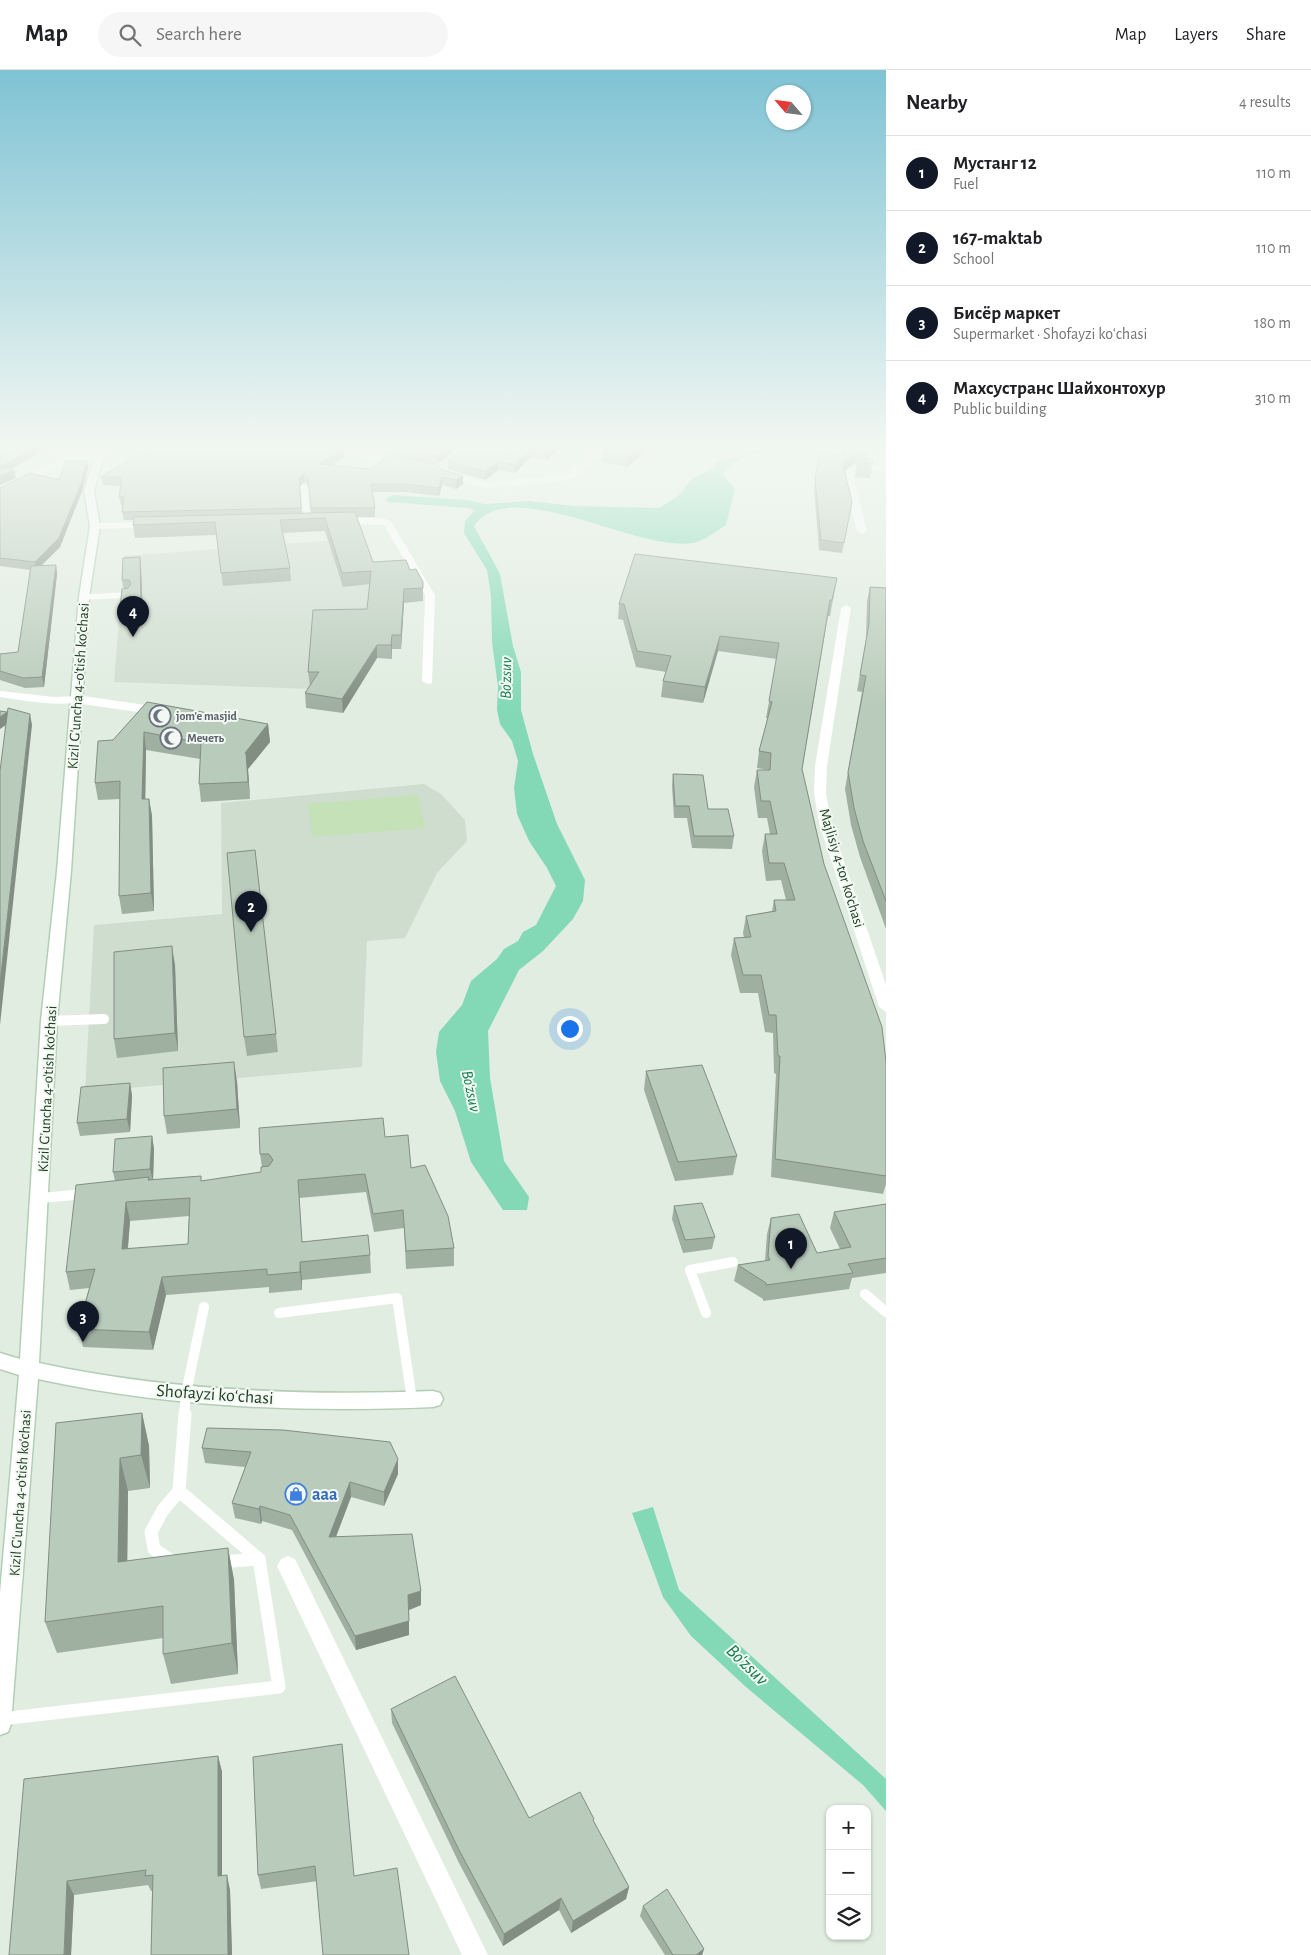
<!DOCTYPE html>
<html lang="en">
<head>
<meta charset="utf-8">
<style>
  :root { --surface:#fff; --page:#f6f6f6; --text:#202124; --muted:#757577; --line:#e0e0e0; --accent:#111827 }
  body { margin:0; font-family:"Alegreya Sans",sans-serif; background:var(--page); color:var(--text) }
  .controls { position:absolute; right:15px; bottom:15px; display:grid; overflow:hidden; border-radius:10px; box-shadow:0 1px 4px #0004 }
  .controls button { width:45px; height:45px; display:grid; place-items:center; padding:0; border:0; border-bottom:1px solid var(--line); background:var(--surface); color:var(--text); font:25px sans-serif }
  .compass { position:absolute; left:766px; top:15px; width:45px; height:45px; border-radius:50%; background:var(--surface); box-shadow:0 1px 4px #0004; rotate:298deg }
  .you { position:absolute; left:569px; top:958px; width:18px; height:18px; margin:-12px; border:4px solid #fff; border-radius:50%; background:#1a73e8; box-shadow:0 0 0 8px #1a73e833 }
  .badge { display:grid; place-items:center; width:32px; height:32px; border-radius:50%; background:var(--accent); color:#fff; font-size:16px; font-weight:700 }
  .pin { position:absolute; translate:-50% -41px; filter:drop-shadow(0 1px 2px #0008) }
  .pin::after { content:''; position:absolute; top:26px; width:18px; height:15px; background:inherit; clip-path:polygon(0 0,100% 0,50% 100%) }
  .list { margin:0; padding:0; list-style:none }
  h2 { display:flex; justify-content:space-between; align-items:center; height:65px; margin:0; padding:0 20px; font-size:21px }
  h2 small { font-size:16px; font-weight:400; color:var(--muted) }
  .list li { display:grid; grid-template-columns:32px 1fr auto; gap:15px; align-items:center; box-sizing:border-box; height:75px; padding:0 20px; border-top:1px solid var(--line) }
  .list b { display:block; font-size:19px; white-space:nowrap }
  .list p { margin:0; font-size:16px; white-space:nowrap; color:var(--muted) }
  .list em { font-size:16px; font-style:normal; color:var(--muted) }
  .icon { flex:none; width:28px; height:28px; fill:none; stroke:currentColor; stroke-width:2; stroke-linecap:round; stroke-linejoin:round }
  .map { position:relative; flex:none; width:886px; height:1885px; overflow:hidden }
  header { display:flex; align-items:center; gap:30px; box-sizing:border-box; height:70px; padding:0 25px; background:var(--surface); border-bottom:1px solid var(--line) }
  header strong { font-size:24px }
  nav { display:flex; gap:28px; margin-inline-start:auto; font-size:18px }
  .search { width:350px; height:45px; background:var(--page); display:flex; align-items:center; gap:12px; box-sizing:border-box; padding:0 18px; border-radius:28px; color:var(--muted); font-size:19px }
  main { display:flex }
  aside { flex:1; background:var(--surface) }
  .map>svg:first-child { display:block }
</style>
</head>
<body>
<header>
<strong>Map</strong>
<div class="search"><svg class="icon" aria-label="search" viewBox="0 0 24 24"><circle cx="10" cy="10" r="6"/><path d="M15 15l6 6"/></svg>Search here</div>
<nav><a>Map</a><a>Layers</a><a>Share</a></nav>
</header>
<main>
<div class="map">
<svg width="886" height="1885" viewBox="0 0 886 1885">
  <rect width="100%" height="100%" fill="#e1ede1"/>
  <!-- built -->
  <g fill="#cfddcf">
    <path d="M362,468L380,517H369L363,582L313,619L114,612L124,486Z"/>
    <path d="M424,714L441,724L465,750L467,771L437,803L405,868L367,871L362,997L85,1022L94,855L222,844L221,733Z"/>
  </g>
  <!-- green -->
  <path fill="#c4e1b8" d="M418,725L425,758L312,767L308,734Z"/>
  <!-- water -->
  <g fill="#83d9b6">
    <path d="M766,373H796C775,382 735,382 723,405L735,419L726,455C716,461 703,472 692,473C636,482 510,403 474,456L500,504L513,576L521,602V640L533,684L557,754L585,810L583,831L573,849L543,881L519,900L488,961L490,1008L504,1091L529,1127L527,1140H503L471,1092L455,1041L440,1011L436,982L439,962L462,935L471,911L497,889L504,879L518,871L523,862L536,855L556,816L547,798L529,771L517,744L514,718L518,691L512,671L500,654L497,640L498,617L492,572L491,526L487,500L464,463L465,451L479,436L487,434L529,431L574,436L659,438L677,427L692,409L714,397V393C731,386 754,387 766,373Z"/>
    <path d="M653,1437L679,1520L886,1709V1741L863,1715L746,1617L691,1566L663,1527L632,1443Z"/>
  </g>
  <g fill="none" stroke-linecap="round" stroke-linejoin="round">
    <!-- canal -->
    <path fill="#83d9b6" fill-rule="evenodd" d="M393,425L467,430L488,435L490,438L483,442L467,438L388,432L386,429Z"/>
    <!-- secondary casing -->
    <g stroke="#b3ceb5" stroke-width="3">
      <path id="secondary" d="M117,373H128L103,388L94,421L100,456L89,527L71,801L57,951L39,1293C168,1321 302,1326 433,1321L440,1323L443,1329L440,1335L433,1337C302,1343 167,1337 38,1309L11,1654L8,1662L0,1665V1523L19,1305L0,1299V1283L20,1289L41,951L57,801L79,527L90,456L84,421L95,387Z"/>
    </g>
    <!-- lane-far3 -->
    <g stroke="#fff" stroke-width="5.5">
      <path d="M881,373L886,396"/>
      <path d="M304,417L307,452"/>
      <path d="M84,527L128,525"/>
    </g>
    <!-- lane-far2 -->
    <path stroke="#fff" stroke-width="8" d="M76,629L152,640"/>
    <!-- lane-far1 -->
    <g stroke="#fff" stroke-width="10">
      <path d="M49,951L104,949"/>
      <path d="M41,1128L85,1124"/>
      <path d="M865,1224L886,1242"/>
      <path d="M279,1243L397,1228L412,1330"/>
      <path d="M706,1243L690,1200L733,1192"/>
      <path d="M184,1345L186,1323L204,1237"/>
    </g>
    <!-- lane -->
    <g stroke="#fff" stroke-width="13">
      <path d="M173,1492L154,1479L151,1462L163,1440L179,1421"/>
      <path d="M220,1492L259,1489"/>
      <path d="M1,1649L279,1617L259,1489L179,1421L185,1344"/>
    </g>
    <!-- street -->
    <g fill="#fff" fill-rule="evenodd">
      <path d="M14,373C36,373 55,382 77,383C85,384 97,382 103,387L99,390L74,389L0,424V417L64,387Z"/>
      <path d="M604,373H613L578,405L566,411L484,418L439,402L444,399L485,412L564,405Z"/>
      <path d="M324,378L387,384L409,391L405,394L321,383V379Z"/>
      <path d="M854,395H886V401H856L853,404L867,461L862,464L857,461L843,404Z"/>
      <path d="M337,448H382L391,451L435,525L432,613L428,614L422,611L425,525L384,455L334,453L332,451Z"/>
      <path d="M152,452L155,453V457L95,459L90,456L95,453Z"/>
      <path d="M846,535L851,538L827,696L826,723L831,753L886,915V942L879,937L819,753L814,723L815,696L841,538Z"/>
      <path d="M0,621L54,627L76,626L82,629C71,640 16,629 0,627Z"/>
      <path d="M288,1486L295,1489L488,1885H462L277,1496L281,1489Z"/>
    </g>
    <!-- secondary -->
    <use href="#secondary" fill="#fff" fill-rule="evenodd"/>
  </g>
  <!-- wall -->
  <g fill="#9fafa0" fill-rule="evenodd">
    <path d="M0,373H57L50,377L39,375L41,382L11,399L14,400L16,408L0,415Z"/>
    <path d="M299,373H365L356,379Z"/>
    <path d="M465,373L437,394L403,387L435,394L463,414L456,419L442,415L439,426L404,422H372L375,438V447H356L373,492L410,500L423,512V531L404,533L401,579H392V589L377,588L343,643L306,638L305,623L310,616L308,602L367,539L370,514L343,517L325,461L282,463L290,498L291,511L223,516L216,465L135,468L133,455L134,450H124L122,442L123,435H121L119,427L121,416L103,415L101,407L344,387L332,395L371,399L392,385V377ZM304,412L309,417L311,443H302L300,417Z"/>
    <path d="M567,373L546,390L531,387L515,403L498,400L485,410L448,399V391Z"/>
    <path d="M655,373L627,397L602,392V382Z"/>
    <path d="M843,380L868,384L867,389L873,393L870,408L857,407L856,410L855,405L857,393L853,394L844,401L852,432L842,483L819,480L814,418L815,408L842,385Z"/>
    <path d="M87,391L88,398L82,421L60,477L41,495H56L57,504L44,617L25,618L0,610V584L18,582L30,500L0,496V418L59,410Z"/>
    <path d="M140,487L141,497L143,545L122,547L120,536L124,519L122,510Z"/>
    <path d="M837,508L830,546H828L802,699L824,794L886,992V1114L883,1124L771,1107L776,1004L774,1003L773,963L765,962L758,923H740L731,885L734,868H744L743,863L746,846L772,841L774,830H786L781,810L766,811L762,781L765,764H770L767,748H758L754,717L757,700H768L757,698L759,681L768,648H766L777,589L718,581L703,633L661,627L663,611L666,602L636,597L623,550L618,549L619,534Z"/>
    <path d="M870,517L886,518V859L860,787L851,755L845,719L862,622L857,621L866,569L867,531Z"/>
    <path d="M147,632L268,654L270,672L248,699L250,729L201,732L199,714L200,689L146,680L145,729H149L152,746L154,841L122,844L119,826L120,729L98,730L95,713L113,670Z"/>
    <path d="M673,704L708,739L734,766L732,779L692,778L687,748H674L672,716Z"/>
    <path d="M255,780L278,982L247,986L244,967Z"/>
    <path d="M175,895L178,981L117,988L114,969Z"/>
    <path d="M646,1001L737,1086L733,1105L675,1111L644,1020Z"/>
    <path d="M237,1011L240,1058L167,1064L164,1046Z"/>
    <path d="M130,1013L132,1026L130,1062L80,1066L77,1053Z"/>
    <path d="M152,1066L154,1079L153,1109L202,1111L261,1102L262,1097L260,1084L385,1067L411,1098L454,1178V1196L406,1199L404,1158L374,1162L366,1122L299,1128L302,1171L370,1185L371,1203L302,1210V1220L269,1223V1217L166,1225L153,1280L83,1277L78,1259L89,1218L70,1220L66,1202L115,1111L113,1102ZM189,1146L188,1174L128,1179L130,1151Z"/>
    <path d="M886,1134V1203L852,1208L849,1219L763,1231V1229L734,1211L738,1195L765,1191L767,1164L771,1148L817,1183L840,1179L830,1158L834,1142Z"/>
    <path d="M674,1136L715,1167L712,1179L683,1183L672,1149Z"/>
    <path d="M142,1343L149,1376L150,1418L128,1421L127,1491L228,1478L234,1510L238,1604L171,1614L163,1584V1568L57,1583L45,1552L56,1353Z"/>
    <path d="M207,1358L398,1404L384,1436L351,1427L336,1467L421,1521V1535L409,1540V1565L356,1580L292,1460L262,1451L261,1454L235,1448L232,1433L245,1397L205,1393L202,1378Z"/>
    <path d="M391,1639L529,1748L594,1752L629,1817L626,1829L571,1863L559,1840L503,1876L459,1793L392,1653Z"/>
    <path d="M218,1686L222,1702V1806L230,1820L232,1885H151L152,1821H151L148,1815L74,1825L71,1885L24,1709Z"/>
    <path d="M253,1687L354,1806L261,1819L258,1805Z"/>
    <path d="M643,1836L704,1879L702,1885H665L640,1846Z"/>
  </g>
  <!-- shaded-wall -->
  <g fill="#828e82">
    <path d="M50,373H57L50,377Z"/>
    <path d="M356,373H365L356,379Z"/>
    <path d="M454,373H465L437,394V386Z"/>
    <path d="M558,373H567L546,390V382Z"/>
    <path d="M645,373H655L627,397L628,387Z"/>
    <path d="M39,375L41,382L2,404L0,397Z"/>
    <path d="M343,379L344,387L321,403L320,394Z"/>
    <path d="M531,379V387L515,403V395Z"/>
    <path d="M855,384L853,394L841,404L843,395Z"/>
    <path d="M87,391L88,398L82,421L60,477L36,501L35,492Z"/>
    <path d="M498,392V400L485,410V402Z"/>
    <path d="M14,400L16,408L0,415V406Z"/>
    <path d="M304,404V412L299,417V408Z"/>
    <path d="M463,406V414L456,419V410Z"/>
    <path d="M442,407V415L439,426V418Z"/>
    <path d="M140,487L141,497L143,545L141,534Z"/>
    <path d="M56,495L57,504L44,617L42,607Z"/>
    <path d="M404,519V533L401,579V565Z"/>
    <path d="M392,565V589L391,575Z"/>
    <path d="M720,566L718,581L703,633L705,617Z"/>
    <path d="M377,575V588L343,643L342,629Z"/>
    <path d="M7,642L9,653L0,659V647Z"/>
    <path d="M30,644L32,655L0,955V913Z"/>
    <path d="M268,654L270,672L248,699L250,729L245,683Z"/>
    <path d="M144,662L146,680L145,747L142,729Z"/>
    <path d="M149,729L152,746L154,841L151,823Z"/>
    <path d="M172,876L175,895L178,981L175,963Z"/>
    <path d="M234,992L237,1011L240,1058L237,1039Z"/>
    <path d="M130,1013L132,1026L130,1062L127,1049Z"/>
    <path d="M152,1066L154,1079L153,1111L150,1099Z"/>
    <path d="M126,1132L130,1151L126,1197L122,1179Z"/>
    <path d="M300,1192L302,1210V1220L300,1202Z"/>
    <path d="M162,1207L166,1225L153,1280L149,1262Z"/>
    <path d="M142,1343L149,1376L150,1418L141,1385Z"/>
    <path d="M120,1388L128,1421L127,1524L118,1492Z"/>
    <path d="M398,1389V1404L384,1436V1422Z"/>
    <path d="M350,1412L351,1427L330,1482L329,1467Z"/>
    <path d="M260,1436L262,1451L261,1454L259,1439Z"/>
    <path d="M228,1478L234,1510L238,1604L232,1573Z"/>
    <path d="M421,1521V1535L409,1540V1565L356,1580L355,1566L408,1525Z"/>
    <path d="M218,1686L222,1702V1821L218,1806Z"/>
    <path d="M227,1805L230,1820L232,1885H228Z"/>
    <path d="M67,1811L74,1825L71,1885H64Z"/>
    <path d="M629,1817L626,1829L571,1863L573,1851Z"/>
    <path d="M561,1828L559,1840L503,1876L504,1864Z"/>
    <path d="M704,1879L702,1885H696Z"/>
  </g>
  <!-- building -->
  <g fill="#b9cbba" stroke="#828e82" fill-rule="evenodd">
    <path d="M0,373H33L39,375L0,397L14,400L0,406Z"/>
    <path d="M156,373H285L343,379L320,394L371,399L382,391L387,384L435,394L444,400L463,406L456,410L442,407L439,418L404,414H371L375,438H311L308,408L304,404L299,408L301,438L122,442L124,427H119L122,407H101Z"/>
    <path d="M394,373H454L437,386L392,377Z"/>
    <path d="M471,373H558L546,382L531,379L515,395L498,392L485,402L448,391Z"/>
    <path d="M613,373H645L628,387L602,382Z"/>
    <path d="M843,380L868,381V384H855L843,395L852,432L844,473L821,470L815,408L820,384L844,385Z"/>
    <path d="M872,388L873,393L860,392L859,395L858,390Z"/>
    <path d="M66,391H87L81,414L59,468L35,492L0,488V418L30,403L59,410Z"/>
    <path d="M355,442L373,492L406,490L410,500L416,499L423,512V518L404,519L401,565H392L391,575H377L342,629L305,623L319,602H308L313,540L367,539L371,501L342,503L325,448L280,450L290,498L221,503L215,452L133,455L134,447Z"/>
    <path d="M635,484L837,508L832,530H830L802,699L824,794L882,957L886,992V1106L775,1089L780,986H778L776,945H769L761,905H743L734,868L751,867L746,846L776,841L774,830H795L784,793H769L765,764H777L770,731H761L757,700H770L771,683L759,681L772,632L769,631L779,573L720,566L705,617L663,611L671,586L637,581L624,534H619Z"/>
    <path d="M140,487L141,534L120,536L122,519L128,518L131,514L129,510H122L123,488Z"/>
    <path d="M56,495L42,607L23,608L0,601V584L18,582L31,496Z"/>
    <path d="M870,517L886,518V831L863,771L854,738L848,702L866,606L860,605L869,554Z"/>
    <path d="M147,632L268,654L245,683H246L248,712L199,714L201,673L144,662L142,729H149L151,823L119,826L120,711L95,713L98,671L113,670Z"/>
    <path d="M8,638L30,644L0,913V701Z"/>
    <path d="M0,641L7,642L0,647Z"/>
    <path d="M673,704L703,705L708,739H728L734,766H694L689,736H675Z"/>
    <path d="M255,780L276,964L244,967L227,783Z"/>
    <path d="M172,876L175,963L114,969V882Z"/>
    <path d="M234,992L237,1039L164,1046L163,998Z"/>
    <path d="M702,995L737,1086L678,1092L646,1001Z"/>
    <path d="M130,1013L127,1049L77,1053L81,1017Z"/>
    <path d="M383,1048L385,1067L408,1065L411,1098L425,1095L448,1146L454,1178L406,1181L403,1140L373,1144L365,1104L298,1110L302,1172L368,1165L370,1185L300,1192V1202L267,1205V1199L162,1207L149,1262L78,1259L95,1199L66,1202L76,1115L149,1107L148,1110L201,1106V1111L261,1102V1097L269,1096L273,1090L269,1084H260L259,1058ZM190,1128L188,1174L122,1179L126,1132Z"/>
    <path d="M152,1066L150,1099L113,1102L115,1069Z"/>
    <path d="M702,1133L715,1167L685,1170L674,1136Z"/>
    <path d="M886,1134V1188L848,1194L853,1203L766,1215V1213L738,1195L770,1190L768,1186L771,1148L799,1144L817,1183L851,1177L834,1142Z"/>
    <path d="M142,1343L141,1385L120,1388L118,1492L228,1478L232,1573L163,1584V1536L45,1552L56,1353Z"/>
    <path d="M207,1358L283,1360L390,1372L398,1389L384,1422L350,1412L329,1467L412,1464L421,1521L408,1525L409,1551L355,1566L290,1445L260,1436L259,1439L232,1433L251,1382L202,1378Z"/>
    <path d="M455,1606L529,1748L580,1722L594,1749L593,1750L629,1817L573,1851L561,1828L504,1864L459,1780L391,1639Z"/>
    <path d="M342,1674L354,1806L397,1798L409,1885H323L315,1796L258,1805L253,1687Z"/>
    <path d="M218,1686V1806L227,1805L228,1885H151L153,1805L145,1806L146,1800L67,1811L64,1885H9L24,1709Z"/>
    <path d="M667,1819L704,1879L696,1885H673L643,1836Z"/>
  </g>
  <!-- sky -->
  <linearGradient id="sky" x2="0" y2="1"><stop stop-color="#7fc3d4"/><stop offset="0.59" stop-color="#f2f7f2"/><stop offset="1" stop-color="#f2f7f2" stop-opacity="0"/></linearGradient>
  <rect width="886" height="637" fill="url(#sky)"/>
  <!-- icons -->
  <defs>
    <g id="mosque-ring" transform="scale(1.125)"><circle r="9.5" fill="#f3f9f2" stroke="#6b7280" stroke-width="1.5"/><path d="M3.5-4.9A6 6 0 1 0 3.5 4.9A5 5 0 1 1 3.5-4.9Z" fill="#6b7280"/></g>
    <g id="shop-ring" transform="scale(1.125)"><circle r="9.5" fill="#f3f9f2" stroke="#3f7fe0" stroke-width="1.5"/><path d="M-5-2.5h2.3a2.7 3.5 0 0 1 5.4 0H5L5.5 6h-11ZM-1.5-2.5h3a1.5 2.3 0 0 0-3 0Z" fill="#3f7fe0"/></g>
  </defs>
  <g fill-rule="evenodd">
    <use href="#mosque-ring" x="160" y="646"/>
    <use href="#mosque-ring" x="171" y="668"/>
    <use href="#shop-ring" x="296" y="1424"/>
  </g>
  <g text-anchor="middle" stroke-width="4" stroke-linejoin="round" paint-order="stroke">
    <!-- far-worship labels -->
    <g font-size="12" font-weight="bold" fill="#5b616d" stroke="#f3f9f2" text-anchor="start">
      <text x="176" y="650">jom'e masjid</text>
      <text x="187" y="672">Мечеть</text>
    </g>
    <!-- street labels -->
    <g font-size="15" fill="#1f4025" stroke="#f3f9f2">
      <text transform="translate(78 616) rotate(-86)" y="5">Kizil G'uncha 4-o'tish ko'chasi</text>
      <text transform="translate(842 798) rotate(73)" y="5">Majlisiy 4-tor ko'chasi</text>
      <text transform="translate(47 1019) rotate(-87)" y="5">Kizil G'uncha 4-o'tish ko'chasi</text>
      <text transform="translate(20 1423) rotate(-86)" y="5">Kizil G'uncha 4-o'tish ko'chasi</text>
    </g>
    <!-- water labels -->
    <g font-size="16" font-style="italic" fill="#137d54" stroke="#f3f9f2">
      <text transform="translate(505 608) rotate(-89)" y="6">Bo'zsuv</text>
      <text transform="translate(472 1021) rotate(78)" y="6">Bo'zsuv</text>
    </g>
    <!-- near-street labels -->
    <g font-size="18" fill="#1f4025" stroke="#f3f9f2">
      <text transform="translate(215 1324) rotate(4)" y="6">Shofayzi koʻchasi</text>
    </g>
    <!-- near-shop labels -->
    <g font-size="18" font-weight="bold" fill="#366cbe" stroke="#f3f9f2" text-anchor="start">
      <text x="312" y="1430">ааа</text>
    </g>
    <!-- near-water labels -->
    <g font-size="19" font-style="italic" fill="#137d54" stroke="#f3f9f2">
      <text transform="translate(748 1594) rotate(44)" y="7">Bo'zsuv</text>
    </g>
  </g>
</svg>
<div class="controls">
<button>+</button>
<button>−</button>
<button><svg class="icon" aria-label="layers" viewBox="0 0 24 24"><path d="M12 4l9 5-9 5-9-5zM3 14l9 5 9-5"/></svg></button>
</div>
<svg class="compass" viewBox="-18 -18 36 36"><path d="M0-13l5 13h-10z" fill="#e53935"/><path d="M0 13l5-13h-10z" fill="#757577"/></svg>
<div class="you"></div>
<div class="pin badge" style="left:791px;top:1199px">1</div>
<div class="pin badge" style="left:251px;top:862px">2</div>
<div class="pin badge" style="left:83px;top:1272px">3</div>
<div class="pin badge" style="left:133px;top:567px">4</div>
</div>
<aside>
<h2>Nearby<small>4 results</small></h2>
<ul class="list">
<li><span class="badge">1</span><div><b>Мустанг 12</b><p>Fuel</p></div><em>110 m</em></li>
<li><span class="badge">2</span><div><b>167-maktab</b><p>School</p></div><em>110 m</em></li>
<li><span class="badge">3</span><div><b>Бисёр маркет</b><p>Supermarket · Shofayzi koʻchasi</p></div><em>180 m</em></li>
<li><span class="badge">4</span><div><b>Махсустранс Шайхонтохур</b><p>Public building</p></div><em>310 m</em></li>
</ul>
</aside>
</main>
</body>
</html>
